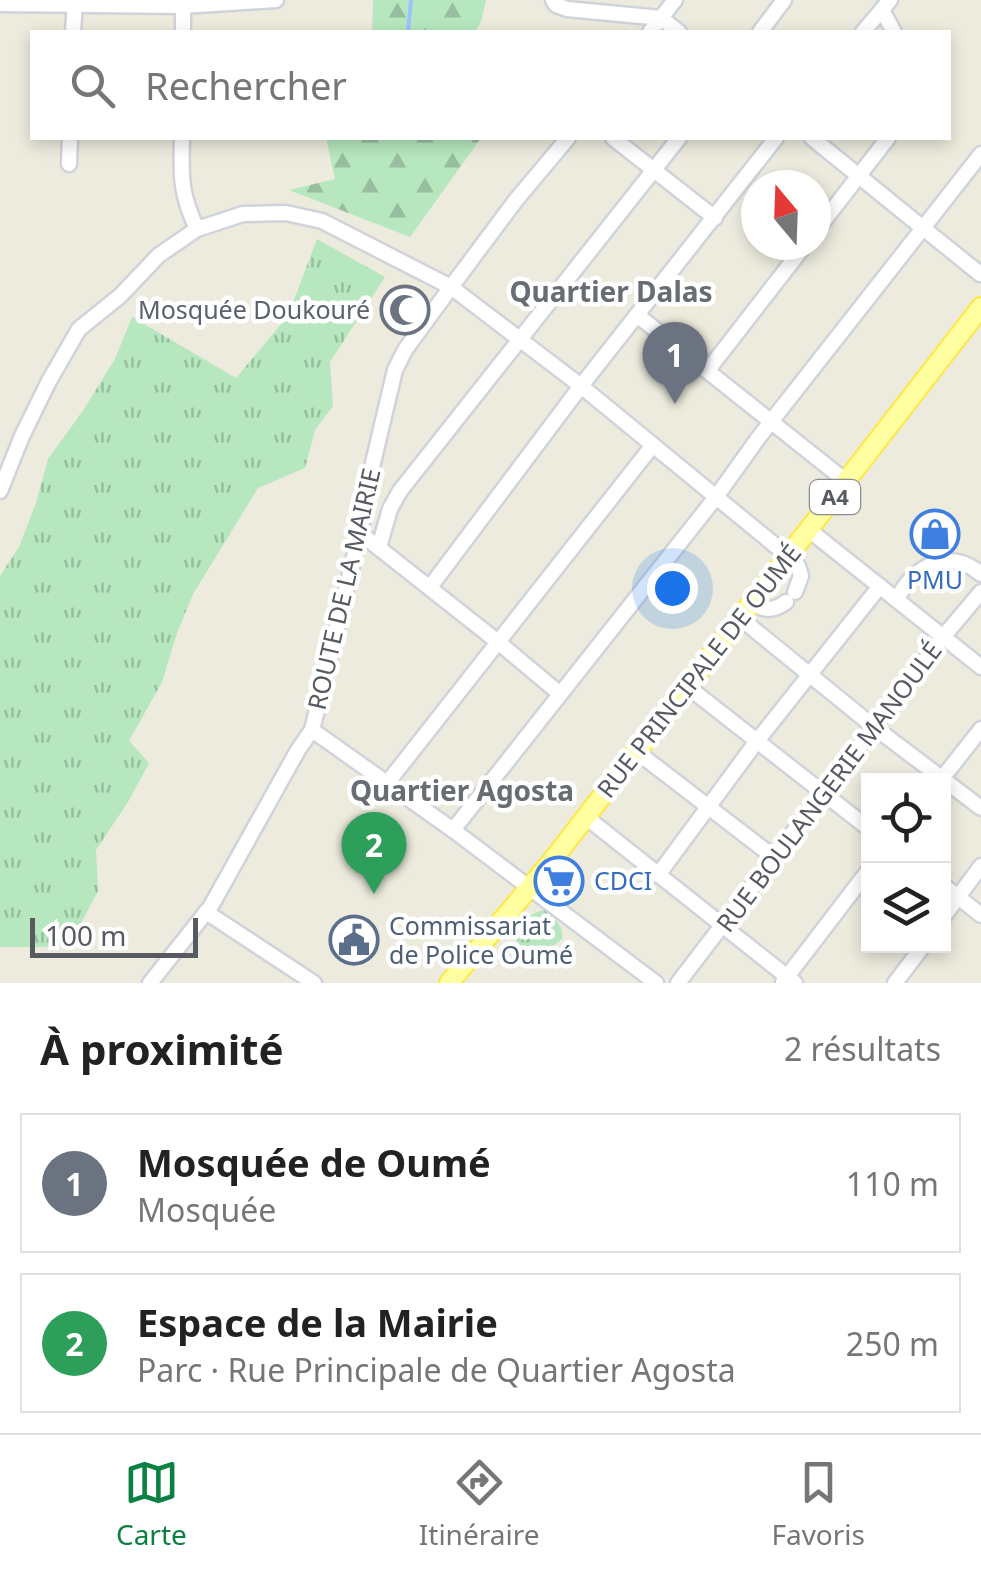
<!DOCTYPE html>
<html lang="fr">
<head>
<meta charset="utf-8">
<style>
  :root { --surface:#fff; --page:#f6f6f6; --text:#222; --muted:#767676; --line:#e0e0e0; --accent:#0b8043 }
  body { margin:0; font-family:"Noto Sans",sans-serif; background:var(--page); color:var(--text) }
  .controls { position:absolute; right:30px; bottom:30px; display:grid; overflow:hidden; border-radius:0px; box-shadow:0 5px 15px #0003 }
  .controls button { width:90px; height:90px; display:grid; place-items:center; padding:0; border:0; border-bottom:2px solid var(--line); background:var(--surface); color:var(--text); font:50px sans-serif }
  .compass { position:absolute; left:741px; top:170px; width:90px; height:90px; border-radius:50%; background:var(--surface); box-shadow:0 5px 15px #0003; rotate:341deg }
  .scale { position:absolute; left:30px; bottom:25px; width:168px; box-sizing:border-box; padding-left:10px; border:5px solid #575a61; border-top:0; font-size:28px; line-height:35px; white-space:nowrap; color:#575a61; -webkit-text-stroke:8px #fff; paint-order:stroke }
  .you { position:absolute; left:672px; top:588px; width:35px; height:35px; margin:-25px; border:8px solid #fff; border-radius:50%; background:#1a73e8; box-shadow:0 0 0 15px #1a73e833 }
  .badge { display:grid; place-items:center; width:65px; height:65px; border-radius:50%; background:var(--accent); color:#fff; font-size:32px; font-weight:700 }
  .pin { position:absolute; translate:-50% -82px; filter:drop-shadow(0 2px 5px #0008) }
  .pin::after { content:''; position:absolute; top:52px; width:35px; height:30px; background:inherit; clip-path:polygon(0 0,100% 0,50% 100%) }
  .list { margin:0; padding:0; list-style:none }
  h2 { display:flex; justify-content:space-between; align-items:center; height:130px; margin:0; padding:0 40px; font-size:42px }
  h2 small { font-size:32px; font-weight:400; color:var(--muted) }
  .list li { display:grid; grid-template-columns:65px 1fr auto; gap:30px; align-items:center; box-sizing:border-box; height:140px; margin:0 20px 20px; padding:0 20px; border:2px solid var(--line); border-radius:0px }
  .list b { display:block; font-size:38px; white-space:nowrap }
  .list p { margin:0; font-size:32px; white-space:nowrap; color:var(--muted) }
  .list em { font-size:32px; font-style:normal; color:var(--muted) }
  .icon { flex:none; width:55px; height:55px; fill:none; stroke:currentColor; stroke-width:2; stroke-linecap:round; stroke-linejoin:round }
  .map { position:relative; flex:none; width:981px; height:983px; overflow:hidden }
  .search { position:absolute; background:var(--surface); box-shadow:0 5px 15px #0003; left:30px; right:30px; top:30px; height:110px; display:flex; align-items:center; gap:25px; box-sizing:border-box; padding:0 35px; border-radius:0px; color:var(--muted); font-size:38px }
  .sheet { height:450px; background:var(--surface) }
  nav { display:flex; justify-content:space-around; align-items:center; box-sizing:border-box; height:140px; border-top:2px solid var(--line); background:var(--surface); font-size:28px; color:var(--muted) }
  nav a { display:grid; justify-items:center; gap:5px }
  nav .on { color:var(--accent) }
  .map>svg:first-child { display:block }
</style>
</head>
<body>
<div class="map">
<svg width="981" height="983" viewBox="0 0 981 983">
  <defs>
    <pattern id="grass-tufts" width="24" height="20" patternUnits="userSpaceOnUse" patternTransform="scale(2.5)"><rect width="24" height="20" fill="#b6e7be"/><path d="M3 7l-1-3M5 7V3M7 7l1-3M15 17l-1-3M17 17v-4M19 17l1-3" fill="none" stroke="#97be9e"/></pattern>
    <pattern id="forest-firs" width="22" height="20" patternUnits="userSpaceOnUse" patternTransform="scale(2.5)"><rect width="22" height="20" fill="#b6e7be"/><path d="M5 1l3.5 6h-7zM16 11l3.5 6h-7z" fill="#97be9e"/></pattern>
  </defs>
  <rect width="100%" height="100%" fill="#ecebdd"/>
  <!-- grass -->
  <g fill="url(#grass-tufts)">
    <path d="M317,239L385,277L330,362L333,406L315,430L305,468L258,488L193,594L177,633L162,682L129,741L149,763L128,802L96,850L98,891L72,940L45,947H0V576L19,547L36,503L48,459L82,412L115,359L132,317L236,378L288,316Z"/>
    <path d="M545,910C554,919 565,926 562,939C541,955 530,964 514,935C520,924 532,911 545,910Z"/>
  </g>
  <!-- forest -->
  <g fill="url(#forest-firs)">
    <path d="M373,0H486L481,22L475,32H372Z"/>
    <path d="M326,138H481L410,237L289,190L335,179Z"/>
  </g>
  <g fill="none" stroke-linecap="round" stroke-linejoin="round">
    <!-- stream -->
    <path stroke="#9bc4ff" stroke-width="4" d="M408,32L411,0"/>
    <!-- minor casing -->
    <g stroke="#d1d3da" stroke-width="19">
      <g id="minor">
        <path d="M553,0L556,5L567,9L661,18L679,32"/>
        <path d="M0,4L183,6L276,0"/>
        <path d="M882,10L894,32"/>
        <path d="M73,32L75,0"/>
        <path d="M183,32V1"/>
        <path d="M650,32L675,0"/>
        <path d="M760,32L784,0"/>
        <path d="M863,32L890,0"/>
        <path d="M182,138C181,176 180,193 197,229"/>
        <path d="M613,138L715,218"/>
        <path d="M69,164L70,138"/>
        <path d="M816,231L888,138"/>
        <path d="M980,274L923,228L981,154"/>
        <path d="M637,315L847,482"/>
        <path d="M708,370L805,245"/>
        <path d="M0,491L22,436L49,381L79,329L120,296L159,255L197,229L243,214L286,213L322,221L451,287L581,386L788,556L798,566L801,576L795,592"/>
        <path d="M809,530L981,667"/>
        <path d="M360,533L498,642L559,693"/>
        <path d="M379,547L390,509L400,491L679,138"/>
        <path d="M430,587L581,386L776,138"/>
        <path d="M897,599C914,566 949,547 981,574"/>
        <path d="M752,603C765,611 774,611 786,602"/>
        <path d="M740,618L874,727L981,808"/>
        <path d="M688,687L868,828"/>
        <path d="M312,730L453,830L656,983"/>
        <path d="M637,752L775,858"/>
        <path d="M940,781L981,729"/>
        <path d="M388,782L653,445"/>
        <path d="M586,817L795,983"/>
        <path d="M453,830L716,497L759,437L923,228L812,138"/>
        <path d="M658,875L757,741L880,586"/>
        <path d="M944,886L981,915"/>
        <path d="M206,912L314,983"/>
        <path d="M944,916L981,866"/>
        <path d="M783,982L868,871"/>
        <path d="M150,983L211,906L298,750L312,730L360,533L368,484L395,370L405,350L451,287L516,200L568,138"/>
        <path d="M678,983L943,637L981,592"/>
        <path d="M895,983L923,946"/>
      </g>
    </g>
    <!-- major casing -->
    <g stroke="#ffe844" stroke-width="22">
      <path id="major" d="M449,983L551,862L981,307"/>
    </g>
    <!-- minor -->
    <use href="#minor" stroke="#fff" stroke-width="14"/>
    <!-- major -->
    <use href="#major" stroke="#fffea0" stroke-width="18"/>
  </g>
  <!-- icons -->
  <defs>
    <g id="mosque-ring" transform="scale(2.5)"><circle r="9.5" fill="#fff" stroke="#6b7280" stroke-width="1.5"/><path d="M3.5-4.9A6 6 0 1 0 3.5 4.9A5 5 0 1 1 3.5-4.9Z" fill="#6b7280"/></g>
    <g id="shop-ring" transform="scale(2.5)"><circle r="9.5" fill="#fff" stroke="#3f7fe0" stroke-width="1.5"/><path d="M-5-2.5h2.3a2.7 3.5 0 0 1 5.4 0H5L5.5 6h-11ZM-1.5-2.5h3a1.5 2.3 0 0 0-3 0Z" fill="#3f7fe0"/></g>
    <g id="supermarket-ring" transform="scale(2.5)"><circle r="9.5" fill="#fff" stroke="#3f7fe0" stroke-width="1.5"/><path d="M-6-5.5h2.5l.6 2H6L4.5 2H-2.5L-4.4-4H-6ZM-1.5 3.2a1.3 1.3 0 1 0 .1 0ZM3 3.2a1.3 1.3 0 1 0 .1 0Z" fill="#3f7fe0"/></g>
    <g id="civic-ring" transform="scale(2.5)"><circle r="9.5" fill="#fff" stroke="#5c6f8a" stroke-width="1.5"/><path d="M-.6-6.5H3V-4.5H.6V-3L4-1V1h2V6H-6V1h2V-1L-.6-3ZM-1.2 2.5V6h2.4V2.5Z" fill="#5c6f8a"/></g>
  </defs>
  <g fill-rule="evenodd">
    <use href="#mosque-ring" x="405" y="310"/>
    <use href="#shop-ring" x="935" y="534"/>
    <use href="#supermarket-ring" x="559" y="881"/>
    <use href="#civic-ring" x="354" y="940"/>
  </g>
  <g text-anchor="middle" stroke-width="9" stroke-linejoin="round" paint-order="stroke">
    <!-- shield labels -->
    <rect fill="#fff" stroke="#898c90" stroke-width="2.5" x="810" y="480" width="50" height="34" rx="8"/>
    <g font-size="22" font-weight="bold" fill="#575a61">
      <text x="835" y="505">A4</text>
    </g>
    <!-- worship labels -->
    <g font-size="25" fill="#5b616d" stroke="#fff" text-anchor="end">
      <text x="370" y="319">Mosquée Doukouré</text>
    </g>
    <!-- shop labels -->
    <g font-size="25" fill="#366cbe" stroke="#fff">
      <text x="935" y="589">PMU</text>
      <text x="594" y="890" text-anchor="start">CDCI</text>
    </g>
    <!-- street labels -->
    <g font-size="25" fill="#575a61" stroke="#fff">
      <text transform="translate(344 589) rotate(-77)" y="9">ROUTE DE LA MAIRIE</text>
      <text transform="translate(699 671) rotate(-52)" y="9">RUE PRINCIPALE DE OUMÉ</text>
      <text transform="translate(829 787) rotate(-53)" y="9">RUE BOULANGERIE MANOULÉ</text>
    </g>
    <!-- service labels -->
    <g font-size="25" fill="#4e5e75" stroke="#fff" text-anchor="start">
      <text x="389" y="935">Commissariat<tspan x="389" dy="29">de Police Oumé</tspan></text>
    </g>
    <!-- neighbourhood labels -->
    <g font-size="28" font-weight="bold" fill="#686c73" stroke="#fff">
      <text x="611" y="302">Quartier Dalas</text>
      <text x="462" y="801">Quartier Agosta</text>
    </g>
  </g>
</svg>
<div class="controls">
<button><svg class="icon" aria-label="locate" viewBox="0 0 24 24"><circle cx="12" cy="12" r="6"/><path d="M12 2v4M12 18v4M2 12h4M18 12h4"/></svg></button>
<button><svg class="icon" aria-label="layers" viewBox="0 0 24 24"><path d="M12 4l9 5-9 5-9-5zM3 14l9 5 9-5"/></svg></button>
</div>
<svg class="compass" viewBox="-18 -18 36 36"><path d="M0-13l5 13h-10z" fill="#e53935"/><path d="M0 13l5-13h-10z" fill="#767676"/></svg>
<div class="scale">100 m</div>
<div class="you"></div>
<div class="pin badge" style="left:675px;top:404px;background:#6b7280">1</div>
<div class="pin badge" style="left:374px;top:894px;background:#2e9e5b">2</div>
<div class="search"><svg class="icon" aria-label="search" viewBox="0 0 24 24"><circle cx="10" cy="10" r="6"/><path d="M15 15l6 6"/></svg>Rechercher</div>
</div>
<section class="sheet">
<h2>À proximité<small>2 résultats</small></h2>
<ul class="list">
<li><span class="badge" style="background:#6b7280">1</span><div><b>Mosquée de Oumé</b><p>Mosquée</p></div><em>110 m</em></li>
<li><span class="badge" style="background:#2e9e5b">2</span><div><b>Espace de la Mairie</b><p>Parc · Rue Principale de Quartier Agosta</p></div><em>250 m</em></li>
</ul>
</section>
<nav>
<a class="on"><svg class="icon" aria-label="map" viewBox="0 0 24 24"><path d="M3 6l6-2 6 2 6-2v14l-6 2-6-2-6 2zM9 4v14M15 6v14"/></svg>Carte</a>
<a><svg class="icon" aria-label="directions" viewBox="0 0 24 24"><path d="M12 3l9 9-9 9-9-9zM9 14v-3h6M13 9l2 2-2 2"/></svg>Itinéraire</a>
<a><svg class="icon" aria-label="saved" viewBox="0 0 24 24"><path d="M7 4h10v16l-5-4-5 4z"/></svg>Favoris</a>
</nav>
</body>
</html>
